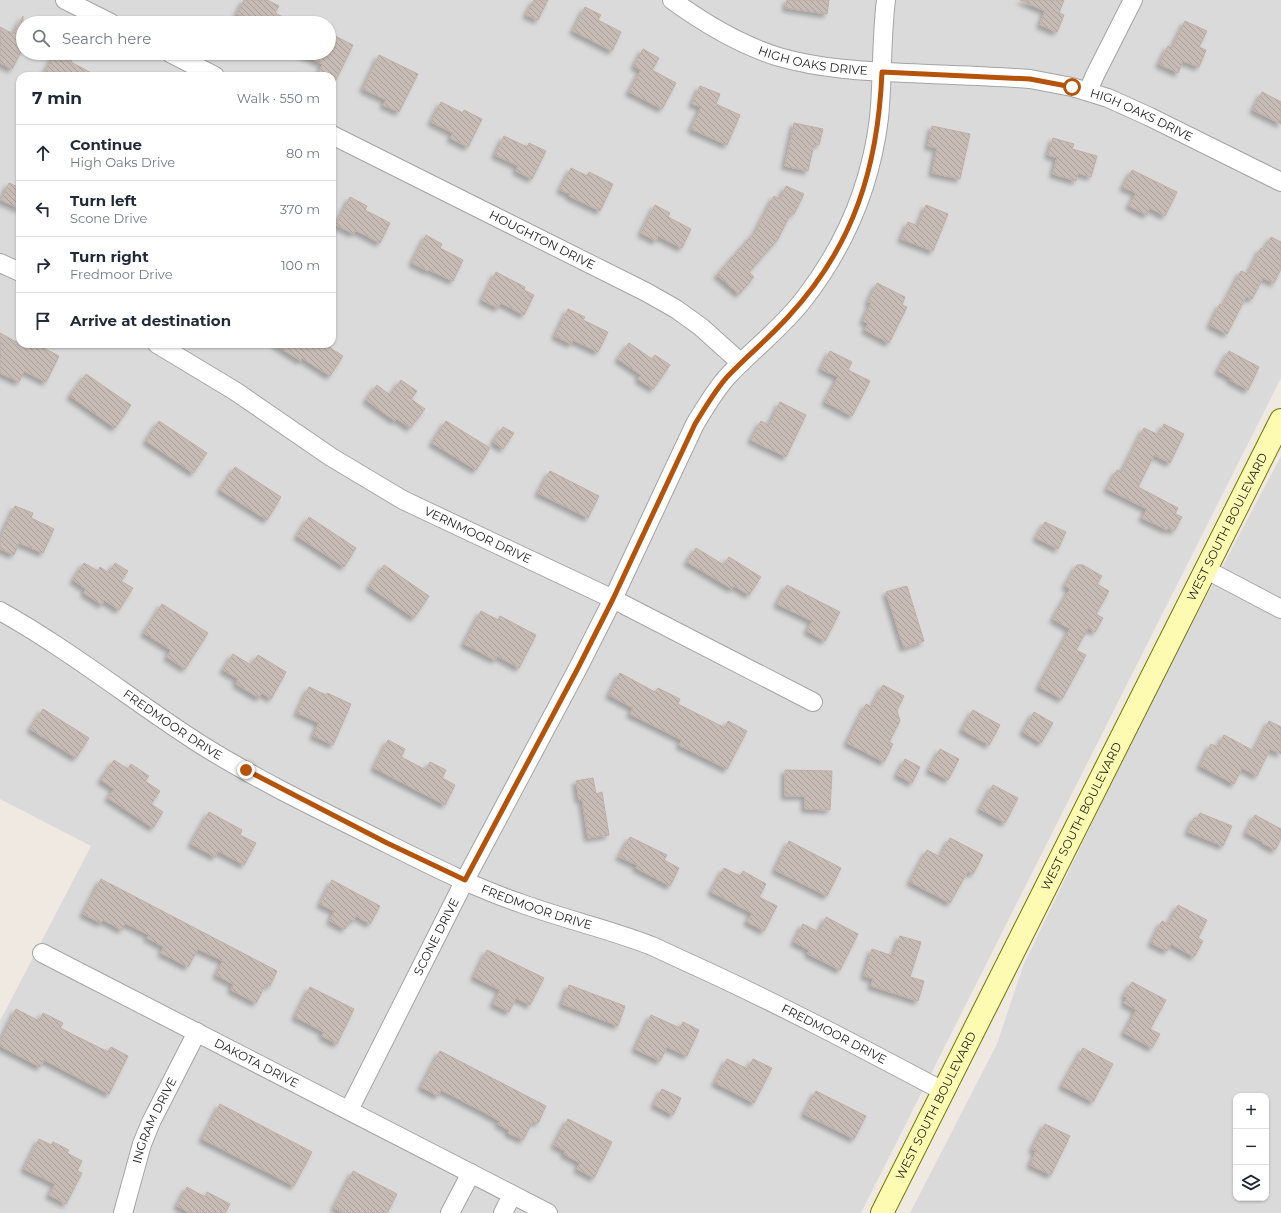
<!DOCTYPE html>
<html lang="en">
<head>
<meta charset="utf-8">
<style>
  :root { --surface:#fff; --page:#f6f6f7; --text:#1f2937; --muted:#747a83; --line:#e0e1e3 }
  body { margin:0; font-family:Montserrat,sans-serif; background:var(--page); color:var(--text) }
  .controls { position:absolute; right:12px; bottom:12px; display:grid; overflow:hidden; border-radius:8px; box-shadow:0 1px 3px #0004 }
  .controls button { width:36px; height:36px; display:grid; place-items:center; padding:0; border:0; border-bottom:1px solid var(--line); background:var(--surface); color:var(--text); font:20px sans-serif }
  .stop { position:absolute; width:12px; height:12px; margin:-9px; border:3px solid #b45309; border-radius:50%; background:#fff }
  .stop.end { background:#b45309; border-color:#fff; box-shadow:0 1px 4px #0008 }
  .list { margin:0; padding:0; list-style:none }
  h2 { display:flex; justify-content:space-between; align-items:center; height:52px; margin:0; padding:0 16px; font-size:17px }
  h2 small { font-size:13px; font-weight:400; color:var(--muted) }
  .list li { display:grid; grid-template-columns:26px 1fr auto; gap:12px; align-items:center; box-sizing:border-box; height:56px; padding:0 16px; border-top:1px solid var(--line) }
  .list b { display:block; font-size:15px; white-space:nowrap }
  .list p { margin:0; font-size:13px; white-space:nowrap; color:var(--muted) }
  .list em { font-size:13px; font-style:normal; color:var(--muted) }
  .icon { flex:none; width:22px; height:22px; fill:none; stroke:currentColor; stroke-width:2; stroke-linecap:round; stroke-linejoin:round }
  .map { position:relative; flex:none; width:1281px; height:1213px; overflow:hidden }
  .search { position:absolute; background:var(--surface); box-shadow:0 1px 3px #0004; left:16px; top:16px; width:320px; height:44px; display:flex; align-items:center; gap:10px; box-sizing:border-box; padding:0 14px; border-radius:22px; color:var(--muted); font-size:15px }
  .panel { position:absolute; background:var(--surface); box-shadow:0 1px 3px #0004; left:16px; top:72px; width:320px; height:276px; border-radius:12px }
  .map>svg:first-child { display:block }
</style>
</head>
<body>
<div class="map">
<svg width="1281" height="1213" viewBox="0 0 1281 1213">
  <defs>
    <pattern id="building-back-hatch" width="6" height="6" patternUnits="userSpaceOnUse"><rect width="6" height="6" fill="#c7bbb5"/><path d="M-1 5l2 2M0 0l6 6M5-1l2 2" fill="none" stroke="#aaa09b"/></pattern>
    <filter id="shadow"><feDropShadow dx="-3.5" dy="3.5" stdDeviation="2" flood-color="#0004"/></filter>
  </defs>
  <rect width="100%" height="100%" fill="#efe9e2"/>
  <!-- residential -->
  <g fill="#dbdada" fill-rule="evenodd">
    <path d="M0,0H1281V378L861,1213H0V1021L91,846L0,799ZM23,23H329V53H23ZM20,76H332V344H20Z"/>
    <path d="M1281,456V1213H910L997,1044L1023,966L1153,697ZM1236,1096H1266V1198H1236Z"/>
  </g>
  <!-- building -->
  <g fill="url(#building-back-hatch)" stroke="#c1aea3" filter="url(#shadow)">
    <path d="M244,0H267L279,6L275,13L295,23H256L237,14Z"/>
    <path d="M534,0H548L538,20L526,15Z"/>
    <path d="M787,0H829L827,14L786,8Z"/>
    <path d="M1020,0H1064L1059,13L1064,15L1057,32L1040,25L1045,11Z"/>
    <path d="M585,7L601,15L598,20L621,32L612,51L573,31Z"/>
    <path d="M23,16V48L12,69L0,63V27L13,34Z"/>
    <path d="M1185,21L1207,31L1199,47L1206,50L1199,67L1183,61L1178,73L1159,64L1168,46L1172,48Z"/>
    <path d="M329,33L353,45L336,80L332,78V76H328L319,72L323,64L299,53H329Z"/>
    <path d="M643,49L659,58L652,70L676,83L662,109L629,92L641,70L634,66Z"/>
    <path d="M55,53H60L72,59L71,62L97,76H43Z"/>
    <path d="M379,55L418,74L399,112L383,105L386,100L363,89Z"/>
    <path d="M700,86L720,94L716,104L740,115L727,145L691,129L701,107L692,104Z"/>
    <path d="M1262,92L1281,102V124L1253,110Z"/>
    <path d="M441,102L463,113L464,110L482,119L468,147L450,138L453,133L431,122Z"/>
    <path d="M794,123L823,129L819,145L814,144L808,171L785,166Z"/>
    <path d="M932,126L970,134L960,179L932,173L937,148L928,146Z"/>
    <path d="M504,136L527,147L529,143L546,151L532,179L516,171L518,166L495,155Z"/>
    <path d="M1053,138L1074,144L1072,149L1097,156L1091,177L1078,173L1076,181L1053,174L1057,158L1048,155Z"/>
    <path d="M571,168L587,176L589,172L613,184L600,211L569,196L570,194L560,190Z"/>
    <path d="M1132,170L1177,192L1165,216L1150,208L1147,215L1129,206L1136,193L1123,187Z"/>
    <path d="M9,183L20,188V209L1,200Z"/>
    <path d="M786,186L804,194L794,214L791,213L778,239L749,272L754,277L739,294L717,275L756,231L774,196L780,199Z"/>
    <path d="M350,197L367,206L365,210L390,223L380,243L355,230L354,234L336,225Z"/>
    <path d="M655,205L670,213L668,217L691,229L682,248L658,236L656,241L641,233Z"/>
    <path d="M926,205L948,214L933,251L901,239L908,222L918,226Z"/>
    <path d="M426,235L442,244L440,248L463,260L453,281L429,270L428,271L412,263Z"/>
    <path d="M1271,237L1281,242V269L1274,283L1263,278L1252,299L1246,297L1227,334L1210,325L1220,304L1223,306L1241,271L1248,274L1261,248L1264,250Z"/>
    <path d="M496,272L525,287L524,290L534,295L524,315L501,303L498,308L482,300Z"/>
    <path d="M877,283L905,297L902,305L907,307L889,343L865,330L868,324L863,321L871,303L868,302Z"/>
    <path d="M568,309L585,317L583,320L608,332L598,352L573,340L571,344L555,336Z"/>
    <path d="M0,333L20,344H36L59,356L46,382L24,371L19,382L0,373Z"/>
    <path d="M629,343L652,359L655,355L670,365L653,389L638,379L641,375L618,359Z"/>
    <path d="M274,344H324L343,356L330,376L302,358L301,361Z"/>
    <path d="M830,351L852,362L848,370L870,381L852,416L825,402L838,377L821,369Z"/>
    <path d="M1229,351L1259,367L1248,390L1230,380L1231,378L1218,371Z"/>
    <path d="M86,374L131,405L115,428L70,396Z"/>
    <path d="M401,380L417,391L411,399L425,409L410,428L397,419L395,421L366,400L377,385L390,395Z"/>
    <path d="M780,402L806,415L786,457L751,440L761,421L769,425Z"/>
    <path d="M159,421L207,453L193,473L146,441Z"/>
    <path d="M446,421L490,448L476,470L432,443Z"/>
    <path d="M1164,424L1184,434L1170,463L1154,455L1138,487L1178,508L1175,514L1182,517L1174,531L1168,528L1167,530L1142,518L1147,509L1107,489L1117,470L1122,472L1144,428L1159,435Z"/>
    <path d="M503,427L514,433L503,449L493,442Z"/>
    <path d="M235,467L281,497L267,520L220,490Z"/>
    <path d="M550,471L599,496L588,518L538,493Z"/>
    <path d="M15,506L33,513L31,518L54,529L43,553L19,543L14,555L0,549V539Z"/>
    <path d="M309,517L356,548L344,567L297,536Z"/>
    <path d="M1045,522L1066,532L1058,549L1036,538Z"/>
    <path d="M696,548L724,565L729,557L761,577L749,595L734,586L732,589L687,562Z"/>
    <path d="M84,563L98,571L100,567L109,573L115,563L128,571L121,581L133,588L119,610L104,600L102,605L84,593L86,589L73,580Z"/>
    <path d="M384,565L429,596L414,618L369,587Z"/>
    <path d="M1077,565H1083L1102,576L1097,584L1109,591L1096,614L1103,618L1095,632L1088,628L1076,650L1086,655L1062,699L1039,687L1070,629L1053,619L1070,589L1065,586Z"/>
    <path d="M787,585L840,612L825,641L807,631L812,621L777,604Z"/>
    <path d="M907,586L924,641L904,648L886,592Z"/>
    <path d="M162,604L208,633L185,669L167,657L171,650L144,633Z"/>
    <path d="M481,611L498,620L500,616L536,635L519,668L497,656L495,660L464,644Z"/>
    <path d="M233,654L251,665L258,655L286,672L271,699L262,693L259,698L236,684L238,679L223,670Z"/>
    <path d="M620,673L655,692L658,688L680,699L678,704L725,728L728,721L747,731L727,769L679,745L682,740L630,714L633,708L609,695Z"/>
    <path d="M883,685L904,696L897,710L900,721L889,742L893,744L884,762L847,743L866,704L872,707Z"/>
    <path d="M309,687L326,695L327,693L351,704L333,745L313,736L319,723L297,713Z"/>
    <path d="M43,709L89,738L76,758L30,729Z"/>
    <path d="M973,710L1000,725L989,745L962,730Z"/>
    <path d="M1034,712L1053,723L1041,743L1023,732Z"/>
    <path d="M1269,721L1281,727V754L1270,749L1257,776L1242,768L1234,784L1200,766L1211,744L1218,747L1224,735L1254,751Z"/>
    <path d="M388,740L405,749L401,757L426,770L430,762L446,770L442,778L455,785L445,805L374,768Z"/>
    <path d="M940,749L959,759L948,780L929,770Z"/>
    <path d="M905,759L920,767L912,783L897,775Z"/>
    <path d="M114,760L128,769L131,764L149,776L145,781L160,791L151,804L163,812L153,828L108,798L114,789L101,780Z"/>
    <path d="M785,770L832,771L830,810L805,809V796H785Z"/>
    <path d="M593,778L596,794L602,792L609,835L588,838L582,799L579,800L576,781Z"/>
    <path d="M993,785L1018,798L1005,823L980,809Z"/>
    <path d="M209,812L242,830L240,835L256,843L244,865L218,851L215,857L191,844Z"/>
    <path d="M1200,813L1232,826L1223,846L1188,832L1194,818L1197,819Z"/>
    <path d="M1255,815L1281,829V839L1275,850L1262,843L1263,842L1246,833Z"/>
    <path d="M630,837L667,855L664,860L679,868L670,886L636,868L637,865L619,857Z"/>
    <path d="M950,838L983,855L973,874L968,871L950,903L910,882L927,850L940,857Z"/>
    <path d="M789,841L841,868L827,896L775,870Z"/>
    <path d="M724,868L740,876L743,871L766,884L759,897L777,906L764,931L747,922L752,913L711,892Z"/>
    <path d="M101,879L277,971L270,986L266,984L256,1003L231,990L233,984L216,975L223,961L198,949L188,967L161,953L164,947L147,938L149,935L125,923L122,930L103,920L101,923L83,914Z"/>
    <path d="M332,880L380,906L370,924L356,916L353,921L350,920L345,929L330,921L334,911L320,904Z"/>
    <path d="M1178,905L1207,920L1198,938L1203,941L1194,957L1171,944L1167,951L1151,943L1162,921L1168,924Z"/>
    <path d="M826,917L858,934L840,970L808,954L809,950L794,942L803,924L819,932Z"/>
    <path d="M900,936L921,942L910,977L924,981L918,1001L871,986L873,979L864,976L872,949L893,956Z"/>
    <path d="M487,950L544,978L530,1005L516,998L509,1012L493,1004L500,990L474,977Z"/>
    <path d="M1132,982L1166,1000L1150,1029L1160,1034L1152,1048L1124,1033L1136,1010L1124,1003L1127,998L1124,996Z"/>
    <path d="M569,985L625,1006L618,1026L562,1004Z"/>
    <path d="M310,987L354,1009L337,1044L322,1036L324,1032L295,1017Z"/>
    <path d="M16,1009L39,1021L43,1013L63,1023L60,1028L108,1052L111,1047L128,1056L109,1094L44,1060L40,1067L0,1046V1042Z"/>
    <path d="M651,1015L680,1028L683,1022L699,1030L687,1056L667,1047L660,1061L635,1049Z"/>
    <path d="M1083,1048L1113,1064L1093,1102L1062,1086Z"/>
    <path d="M440,1051L546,1106L538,1123L533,1121L523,1140L508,1133L509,1130L498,1124L500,1121L480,1110L441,1090L438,1096L421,1087Z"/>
    <path d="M727,1059L748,1069L753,1059L772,1068L754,1103L715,1083Z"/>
    <path d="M662,1089L681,1098L673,1115L654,1105Z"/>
    <path d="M816,1091L866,1116L854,1139L804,1114Z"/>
    <path d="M220,1104L312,1152L294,1186L202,1139Z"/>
    <path d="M568,1119L612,1142L594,1178L577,1169L580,1163L564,1154L565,1151L554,1145Z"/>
    <path d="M1045,1124L1070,1136L1051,1175L1030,1165L1036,1151L1032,1149Z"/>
    <path d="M39,1139L51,1145L53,1142L69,1150L67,1153L82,1161L77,1171L82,1173L66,1204L49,1195L55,1184L24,1169Z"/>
    <path d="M353,1171L397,1194L387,1213H344L334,1208Z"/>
    <path d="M187,1187L205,1197L207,1192L230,1204L225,1213H190L177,1206Z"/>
  </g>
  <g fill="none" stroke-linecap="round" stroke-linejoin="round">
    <!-- street casing -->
    <g stroke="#a4a4a4" stroke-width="20">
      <g id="street">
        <path d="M65,0L111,23"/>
        <path id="s1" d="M672,0C705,24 740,45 779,57C821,69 863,71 906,73C947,75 989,76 1030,79L1072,87L1108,98L1150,117L1281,182"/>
        <path d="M170,53L215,76"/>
        <path d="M1088,91L1095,75L1133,0"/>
        <path id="s2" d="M332,135L646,292L676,309L701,327L741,363"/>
        <path d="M0,263L20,272"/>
        <path id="s3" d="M157,344L235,391L331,457L403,500L613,599L813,702"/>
        <path d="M1205,569L1281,609"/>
        <path id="s4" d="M0,611C70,650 133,701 200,744C259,781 322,811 384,842C428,864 473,887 520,903C563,919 609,929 652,946C665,952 678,958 691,964C777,1003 860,1047 943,1091"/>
        <path id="s5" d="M42,953L548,1213"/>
        <path id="s6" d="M349,1110L465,880L578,668L613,599L695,424C705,408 715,390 728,376C752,350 782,328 804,299C845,246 871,184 879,118C883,79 881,39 886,0"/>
        <path id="s7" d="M123,1213L142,1144L151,1122L197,1032"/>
        <path d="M450,1213L471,1173"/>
        <path d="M503,1213L512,1195"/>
      </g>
    </g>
    <!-- secondary casing -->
    <g stroke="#747700" stroke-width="24">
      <g id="secondary">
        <path id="s8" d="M882,1213L1281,420"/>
      </g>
    </g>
    <!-- street -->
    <use href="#street" stroke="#fff" stroke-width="18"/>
    <!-- secondary -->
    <use href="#secondary" stroke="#fdfbb1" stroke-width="22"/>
  </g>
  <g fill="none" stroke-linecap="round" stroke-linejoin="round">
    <!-- route -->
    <path stroke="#b45309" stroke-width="5" d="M246,770L387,843L465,880L578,668L613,599L695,424C705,408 715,390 728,376C747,356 769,338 788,317C854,246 878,167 882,72L1030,79L1072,87"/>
  </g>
  <g text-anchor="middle" stroke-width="3" stroke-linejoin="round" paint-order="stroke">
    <!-- street labels -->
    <g font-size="12" fill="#1d1d1d" stroke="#fff">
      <text dy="4" stroke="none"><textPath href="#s1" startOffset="156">HIGH OAKS DRIVE</textPath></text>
      <text dy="4" stroke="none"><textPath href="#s1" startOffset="492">HIGH OAKS DRIVE</textPath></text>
      <text dy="4" stroke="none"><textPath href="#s2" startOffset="235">HOUGHTON DRIVE</textPath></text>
      <text dy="4" stroke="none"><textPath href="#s8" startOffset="768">WEST SOUTH BOULEVARD</textPath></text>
      <text dy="4" stroke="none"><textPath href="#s3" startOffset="374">VERNMOOR DRIVE</textPath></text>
      <text dy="4" stroke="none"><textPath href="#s4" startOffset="207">FREDMOOR DRIVE</textPath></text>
      <text dy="4" stroke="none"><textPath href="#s8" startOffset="444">WEST SOUTH BOULEVARD</textPath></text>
      <text dy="4" stroke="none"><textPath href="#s4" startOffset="615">FREDMOOR DRIVE</textPath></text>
      <text dy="4" stroke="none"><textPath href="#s6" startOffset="194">SCONE DRIVE</textPath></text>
      <text dy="4" stroke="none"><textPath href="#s4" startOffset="939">FREDMOOR DRIVE</textPath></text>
      <text dy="4" stroke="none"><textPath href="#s5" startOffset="241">DAKOTA DRIVE</textPath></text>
      <text dy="4" stroke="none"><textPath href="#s8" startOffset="120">WEST SOUTH BOULEVARD</textPath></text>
      <text dy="4" stroke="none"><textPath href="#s7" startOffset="98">INGRAM DRIVE</textPath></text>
    </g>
  </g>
</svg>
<div class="controls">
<button>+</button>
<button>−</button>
<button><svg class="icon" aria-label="layers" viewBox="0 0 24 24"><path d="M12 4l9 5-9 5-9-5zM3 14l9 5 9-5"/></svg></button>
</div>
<div class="stop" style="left:1072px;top:87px"></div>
<div class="stop end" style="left:246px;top:770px"></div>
<div class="search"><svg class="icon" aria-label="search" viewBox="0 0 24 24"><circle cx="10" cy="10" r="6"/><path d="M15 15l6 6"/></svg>Search here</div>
<section class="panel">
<h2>7 min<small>Walk · 550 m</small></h2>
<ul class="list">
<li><svg class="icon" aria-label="ahead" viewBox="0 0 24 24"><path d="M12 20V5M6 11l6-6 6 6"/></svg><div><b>Continue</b><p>High Oaks Drive</p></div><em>80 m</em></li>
<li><svg class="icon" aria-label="left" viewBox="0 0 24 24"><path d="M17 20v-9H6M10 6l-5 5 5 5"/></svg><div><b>Turn left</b><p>Scone Drive</p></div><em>370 m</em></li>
<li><svg class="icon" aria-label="right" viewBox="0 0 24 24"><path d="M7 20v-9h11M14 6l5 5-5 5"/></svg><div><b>Turn right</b><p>Fredmoor Drive</p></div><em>100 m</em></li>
<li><svg class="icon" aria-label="arrive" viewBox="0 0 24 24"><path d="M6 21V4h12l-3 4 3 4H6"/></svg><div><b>Arrive at destination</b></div></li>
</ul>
</section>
</div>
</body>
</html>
